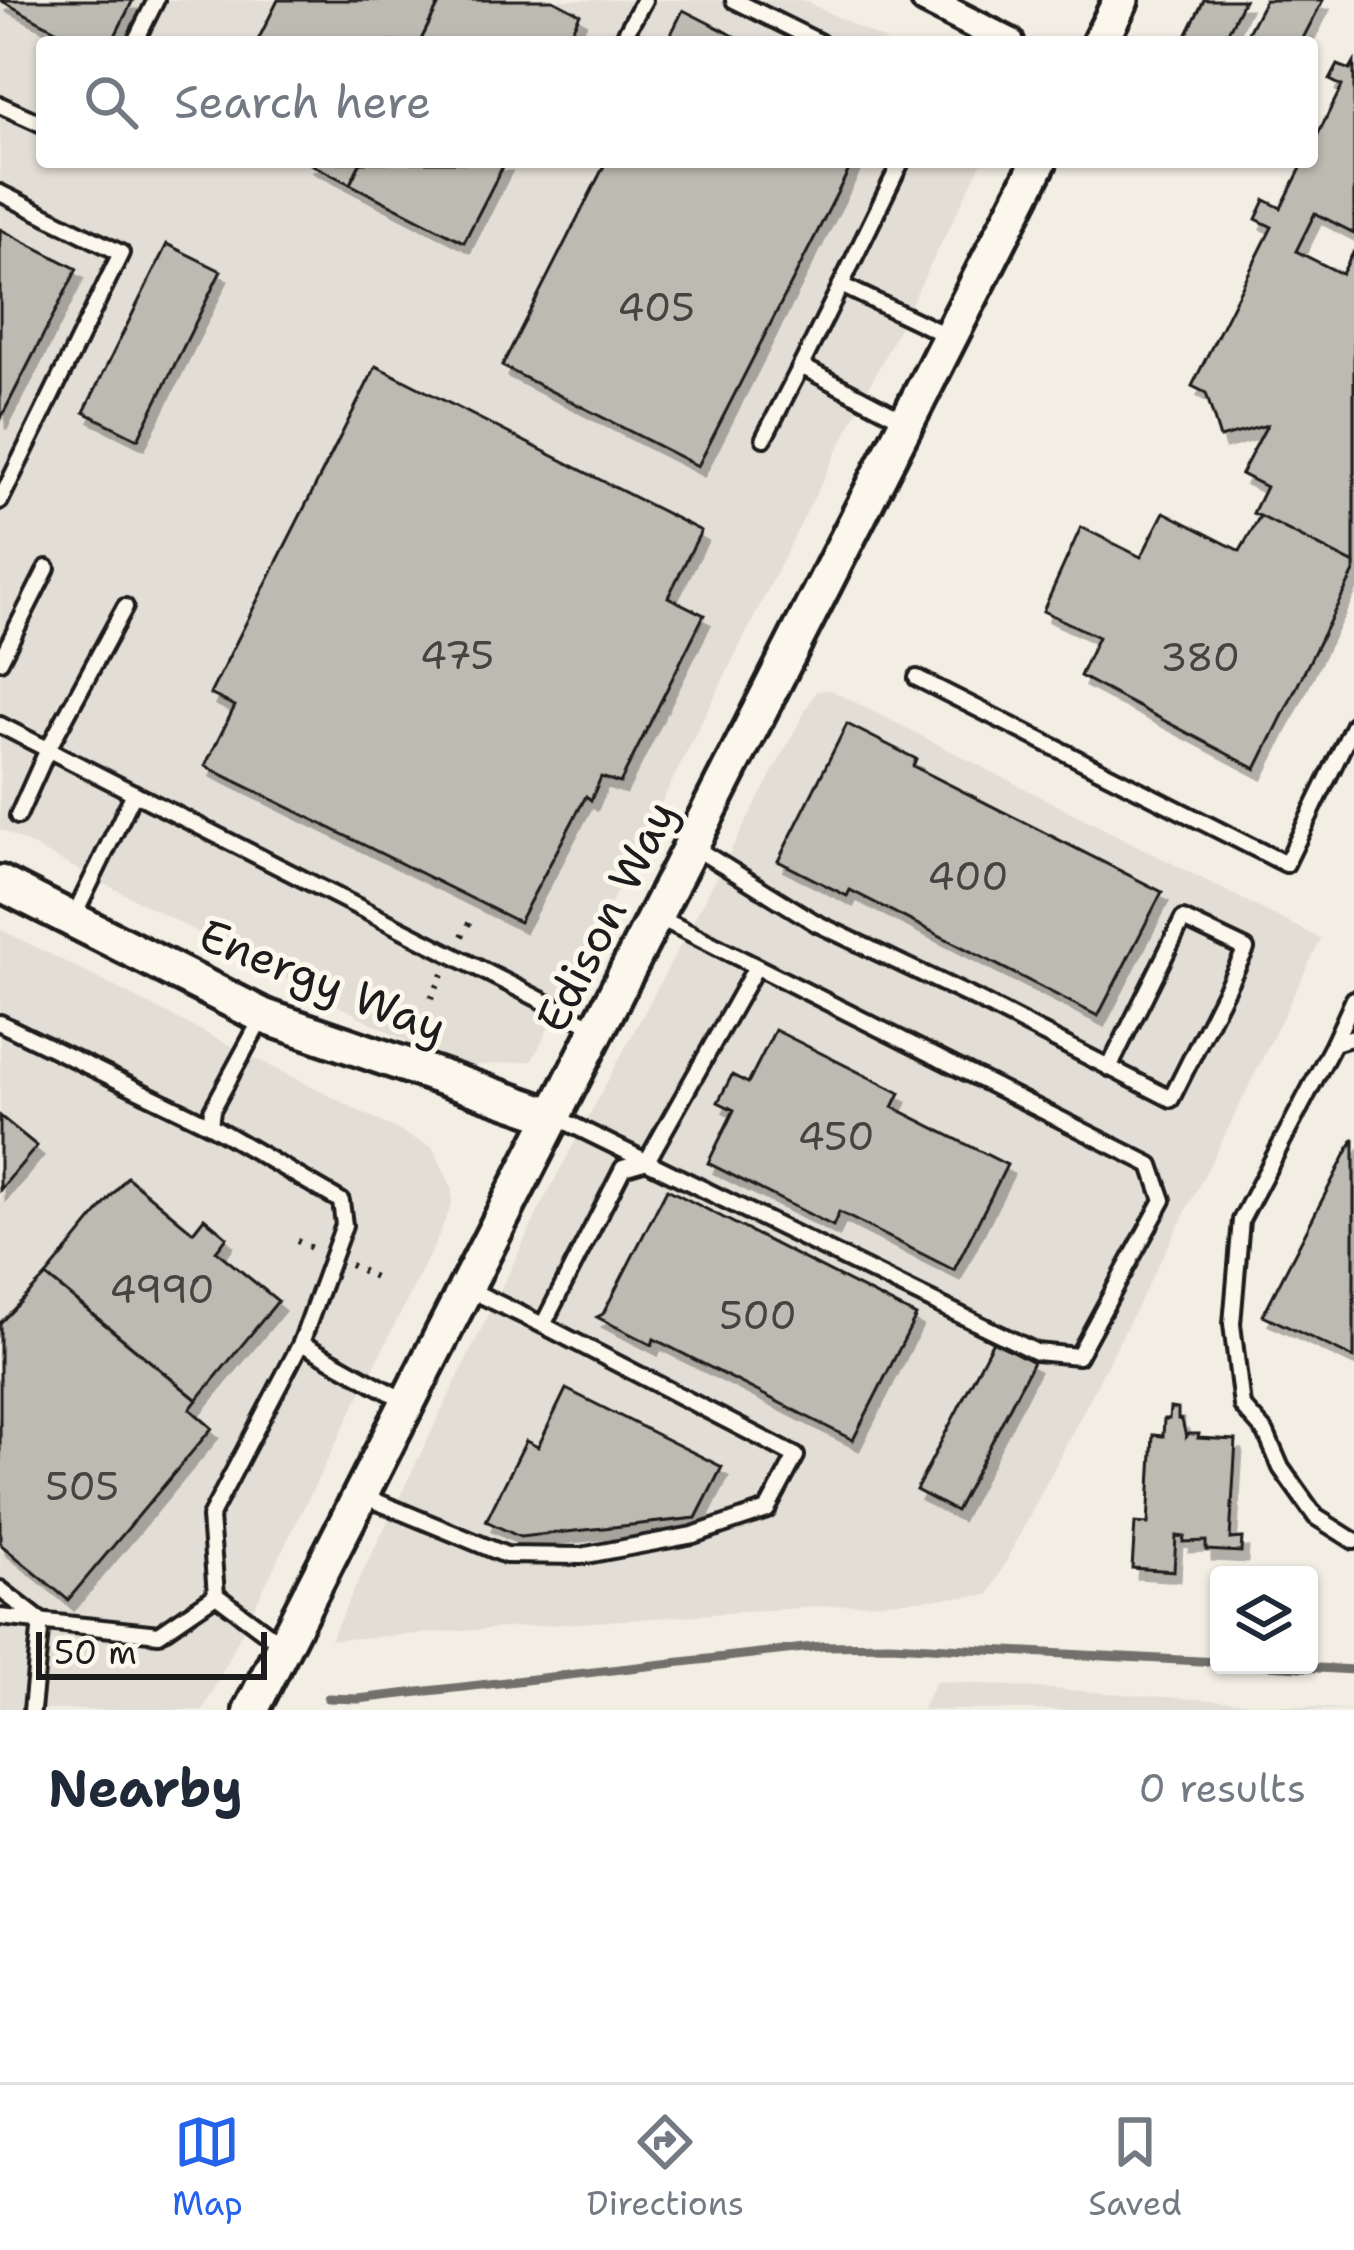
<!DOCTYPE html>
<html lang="en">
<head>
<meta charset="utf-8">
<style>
  :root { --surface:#fff; --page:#f2f2f3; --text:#1f2937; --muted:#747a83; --line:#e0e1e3; --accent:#2563eb }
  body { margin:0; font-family:"Shantell Sans",sans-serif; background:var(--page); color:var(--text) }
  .controls { position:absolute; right:36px; bottom:36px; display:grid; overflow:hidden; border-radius:12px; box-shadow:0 3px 9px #0004 }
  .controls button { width:108px; height:108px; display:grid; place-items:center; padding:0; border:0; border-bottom:3px solid var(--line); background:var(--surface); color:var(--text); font:60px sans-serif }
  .scale { position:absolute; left:36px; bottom:30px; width:231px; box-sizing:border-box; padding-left:12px; border:6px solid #1c1c1c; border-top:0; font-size:33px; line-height:42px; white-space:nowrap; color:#1c1c1c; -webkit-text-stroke:9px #fbf7ec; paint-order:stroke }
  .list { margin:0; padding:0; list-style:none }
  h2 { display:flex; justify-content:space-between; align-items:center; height:156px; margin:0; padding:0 48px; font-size:51px }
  h2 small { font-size:39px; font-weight:400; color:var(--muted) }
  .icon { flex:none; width:66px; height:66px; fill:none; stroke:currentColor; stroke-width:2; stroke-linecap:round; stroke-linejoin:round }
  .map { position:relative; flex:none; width:1354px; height:1710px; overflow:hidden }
  .search { position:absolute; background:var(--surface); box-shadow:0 3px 9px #0004; left:36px; right:36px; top:36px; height:132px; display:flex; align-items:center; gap:30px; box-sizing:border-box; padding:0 42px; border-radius:12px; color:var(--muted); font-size:45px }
  .sheet { height:372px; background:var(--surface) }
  nav { display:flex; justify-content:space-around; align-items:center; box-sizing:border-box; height:168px; border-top:3px solid var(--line); background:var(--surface); font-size:33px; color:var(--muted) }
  nav a { display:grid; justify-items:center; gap:6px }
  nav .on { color:var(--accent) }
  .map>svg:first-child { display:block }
</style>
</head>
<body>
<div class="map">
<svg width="1354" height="1710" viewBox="0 0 1354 1710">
  <defs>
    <filter id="shadow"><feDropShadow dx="6" dy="10" stdDeviation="0" flood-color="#0004"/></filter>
  </defs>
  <rect width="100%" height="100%" fill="#f2eee4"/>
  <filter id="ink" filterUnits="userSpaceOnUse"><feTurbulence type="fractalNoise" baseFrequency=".00833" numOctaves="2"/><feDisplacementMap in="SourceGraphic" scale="24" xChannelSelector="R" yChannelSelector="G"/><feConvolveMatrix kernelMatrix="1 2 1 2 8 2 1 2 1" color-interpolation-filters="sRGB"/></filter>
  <g filter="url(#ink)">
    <!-- built -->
    <g fill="#e2ded5">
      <path d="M0,0H803L888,42H42V162H982L532,1061L456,1067L0,829Z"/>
      <path d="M831,690L1321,939L1222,1141L989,1595L330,1640L546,1196L816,691Z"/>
      <path d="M0,929L433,1148L452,1187V1204L436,1242L203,1710H0Z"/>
      <path d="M936,1681L1354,1710H921Z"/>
    </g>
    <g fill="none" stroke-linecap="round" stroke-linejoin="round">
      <!-- stream -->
      <g stroke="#716f6b" stroke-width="9">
        <path d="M1264,1665L1354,1670"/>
        <path d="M328,1698L358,1699L822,1646L890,1645L1219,1662"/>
      </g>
    </g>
    <!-- building -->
    <g fill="#bdbab1" stroke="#1c1c1c" stroke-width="3" filter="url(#shadow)">
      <path d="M0,0H133L112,42H78Z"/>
      <path d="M278,0H441L420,42H257Z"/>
      <path d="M441,0H553L580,14L566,42H420Z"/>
      <path d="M1204,0H1244L1223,42H1183Z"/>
      <path d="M1265,0H1323L1301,42H1243Z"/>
      <path d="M683,10L746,42H667Z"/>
      <path d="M1354,63V233L1315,213L1296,251L1342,274L1354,251V564L1253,513L1266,487L1241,474L1267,425L1220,438L1206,393L1192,386L1272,227L1256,219L1265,200L1281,208L1304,162H1312V146L1342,86L1330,80L1338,65L1350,70Z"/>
      <path d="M307,162H361L350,184Z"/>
      <path d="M361,162H505L464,242L350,184Z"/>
      <path d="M606,162H853L698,466L502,366Z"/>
      <path d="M0,229L77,269L0,420Z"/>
      <path d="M167,244L221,271L138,439L84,412Z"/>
      <path d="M376,366L701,531L668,597L704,615L620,783L601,777L591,800L586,796L519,922L205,766L235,706L210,694Z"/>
      <path d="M1164,512L1240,551L1260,516L1354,564V572L1256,769L1080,676L1098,637L1043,611L1081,527L1141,557Z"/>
      <path d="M847,724L916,759L913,766L1162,892L1098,1016L850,890L847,896L778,861Z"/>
      <path d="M775,1030L900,1093L893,1107L1007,1165L954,1270L839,1212L833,1226L708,1163L734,1110L718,1102L732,1075L748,1083Z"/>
      <path d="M0,1116L37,1146L0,1190Z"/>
      <path d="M1354,1138V1358L1263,1315Z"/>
      <path d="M127,1177L193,1232L204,1218L227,1237L216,1251L278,1301L197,1400L46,1276Z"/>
      <path d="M667,1189L916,1316L853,1440L654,1339L652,1345L597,1317L603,1314Z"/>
      <path d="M46,1276L197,1400L190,1409L212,1428L68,1600L0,1544V1323Z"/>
      <path d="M993,1341L1033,1362L956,1511L916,1490Z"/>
      <path d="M566,1389L722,1467L696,1518L520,1537L486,1521L526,1441L538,1447Z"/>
      <path d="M1170,1408L1178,1409V1419L1182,1420L1186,1437L1188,1434H1199L1198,1438L1236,1440L1230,1539L1242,1538L1241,1552L1206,1550V1541L1183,1542L1184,1537L1176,1536L1174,1571L1132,1568L1135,1523L1148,1524L1153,1435L1163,1436L1164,1419H1169Z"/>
    </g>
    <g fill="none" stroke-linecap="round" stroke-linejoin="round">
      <!-- service casing -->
      <g stroke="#1c1c1c" stroke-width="22">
        <g id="service">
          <path d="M734,0L819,42"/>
          <path d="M135,42L156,0"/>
          <path d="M621,42L644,0"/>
          <path d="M0,105L42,124"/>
          <path d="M0,193L121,253L0,501"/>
          <path d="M841,285L901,162"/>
          <path d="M801,366L841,285L950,337"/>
          <path d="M764,438L801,366L908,422"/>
          <path d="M0,661L47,568"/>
          <path d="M917,678L1286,864L1354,724"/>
          <path d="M0,725L598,1029"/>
          <path d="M18,816L48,749L125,607"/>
          <path d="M692,846L816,923L978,1000L1171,1099L1246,949L1183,919L1109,1068"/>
          <path d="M73,918L134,793"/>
          <path d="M263,1016L212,1110L210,1125L341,1201L344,1225L301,1343"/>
          <path d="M0,1023L210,1125"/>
          <path d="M1354,1037L1334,1043L1241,1220L1232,1324L1242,1406L1266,1433L1281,1468L1316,1517L1354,1541"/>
          <path d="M1334,1043L1354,999"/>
          <path d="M554,1116L1036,1352L1078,1356L1163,1200L1151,1165L656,916"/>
          <path d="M466,1288L543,1325L623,1168L647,1161L756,967"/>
          <path d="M361,1495L506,1555L581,1556L693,1535L767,1510L796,1456L543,1325"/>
          <path d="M0,1589L41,1621L32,1710"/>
          <path d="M0,1617L159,1634L216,1595"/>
          <path d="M284,1646L216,1595L210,1517L301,1343L407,1402"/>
        </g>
      </g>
      <!-- minor casing -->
      <g stroke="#1c1c1c" stroke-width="36">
        <path id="minor" d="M926,0L1009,42"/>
      </g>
      <!-- tertiary casing -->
      <g stroke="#1c1c1c" stroke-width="42">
        <g id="tertiary">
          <path d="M1100,42L1121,0"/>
          <path d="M0,883L263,1016L554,1116"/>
          <path d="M251,1710L1039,162"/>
        </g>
      </g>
      <!-- path -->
      <g stroke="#1c1c1c" stroke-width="6" stroke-dasharray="3 9" stroke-linecap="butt">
        <path d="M462,936L472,918"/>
        <path d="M431,998L443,974"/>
        <path d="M297,1241L316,1250"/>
        <path d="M350,1265L375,1277"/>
      </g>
      <!-- service -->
      <use href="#service" stroke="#fbf7ec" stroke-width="14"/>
      <!-- minor -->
      <use href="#minor" stroke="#fbf7ec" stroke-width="27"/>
      <!-- tertiary -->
      <use href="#tertiary" stroke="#fbf7ec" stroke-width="33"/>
    </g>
  </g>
  <g text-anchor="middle" stroke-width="10" stroke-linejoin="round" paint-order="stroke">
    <!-- number labels -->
    <g font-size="39" fill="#444441">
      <text x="656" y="321">405</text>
      <text x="457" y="669">475</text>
      <text x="1200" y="671">380</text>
      <text x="968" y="890">400</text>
      <text x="836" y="1150">450</text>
      <text x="162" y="1303">4990</text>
      <text x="758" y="1329">500</text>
      <text x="82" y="1500">505</text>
    </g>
    <!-- street labels -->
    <g font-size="45" fill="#1c1c1c" stroke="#fbf7ec">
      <text transform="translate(606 916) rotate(-63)" y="16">Edison Way</text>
      <text transform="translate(323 981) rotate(22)" y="16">Energy Way</text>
    </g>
  </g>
</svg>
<div class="controls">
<button><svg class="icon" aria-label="layers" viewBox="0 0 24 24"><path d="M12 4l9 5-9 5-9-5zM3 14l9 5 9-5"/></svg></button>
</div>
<div class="scale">50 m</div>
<div class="search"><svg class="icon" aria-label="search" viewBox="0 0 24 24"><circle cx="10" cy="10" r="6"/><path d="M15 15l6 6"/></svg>Search here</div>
</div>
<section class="sheet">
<h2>Nearby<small>0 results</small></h2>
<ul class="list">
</ul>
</section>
<nav>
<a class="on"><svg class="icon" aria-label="map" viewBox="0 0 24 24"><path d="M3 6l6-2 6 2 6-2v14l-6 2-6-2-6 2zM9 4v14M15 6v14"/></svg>Map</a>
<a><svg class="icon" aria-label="directions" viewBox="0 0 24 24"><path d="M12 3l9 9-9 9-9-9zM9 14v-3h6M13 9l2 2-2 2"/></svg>Directions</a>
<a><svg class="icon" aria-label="saved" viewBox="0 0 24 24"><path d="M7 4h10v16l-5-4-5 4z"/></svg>Saved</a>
</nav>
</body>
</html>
